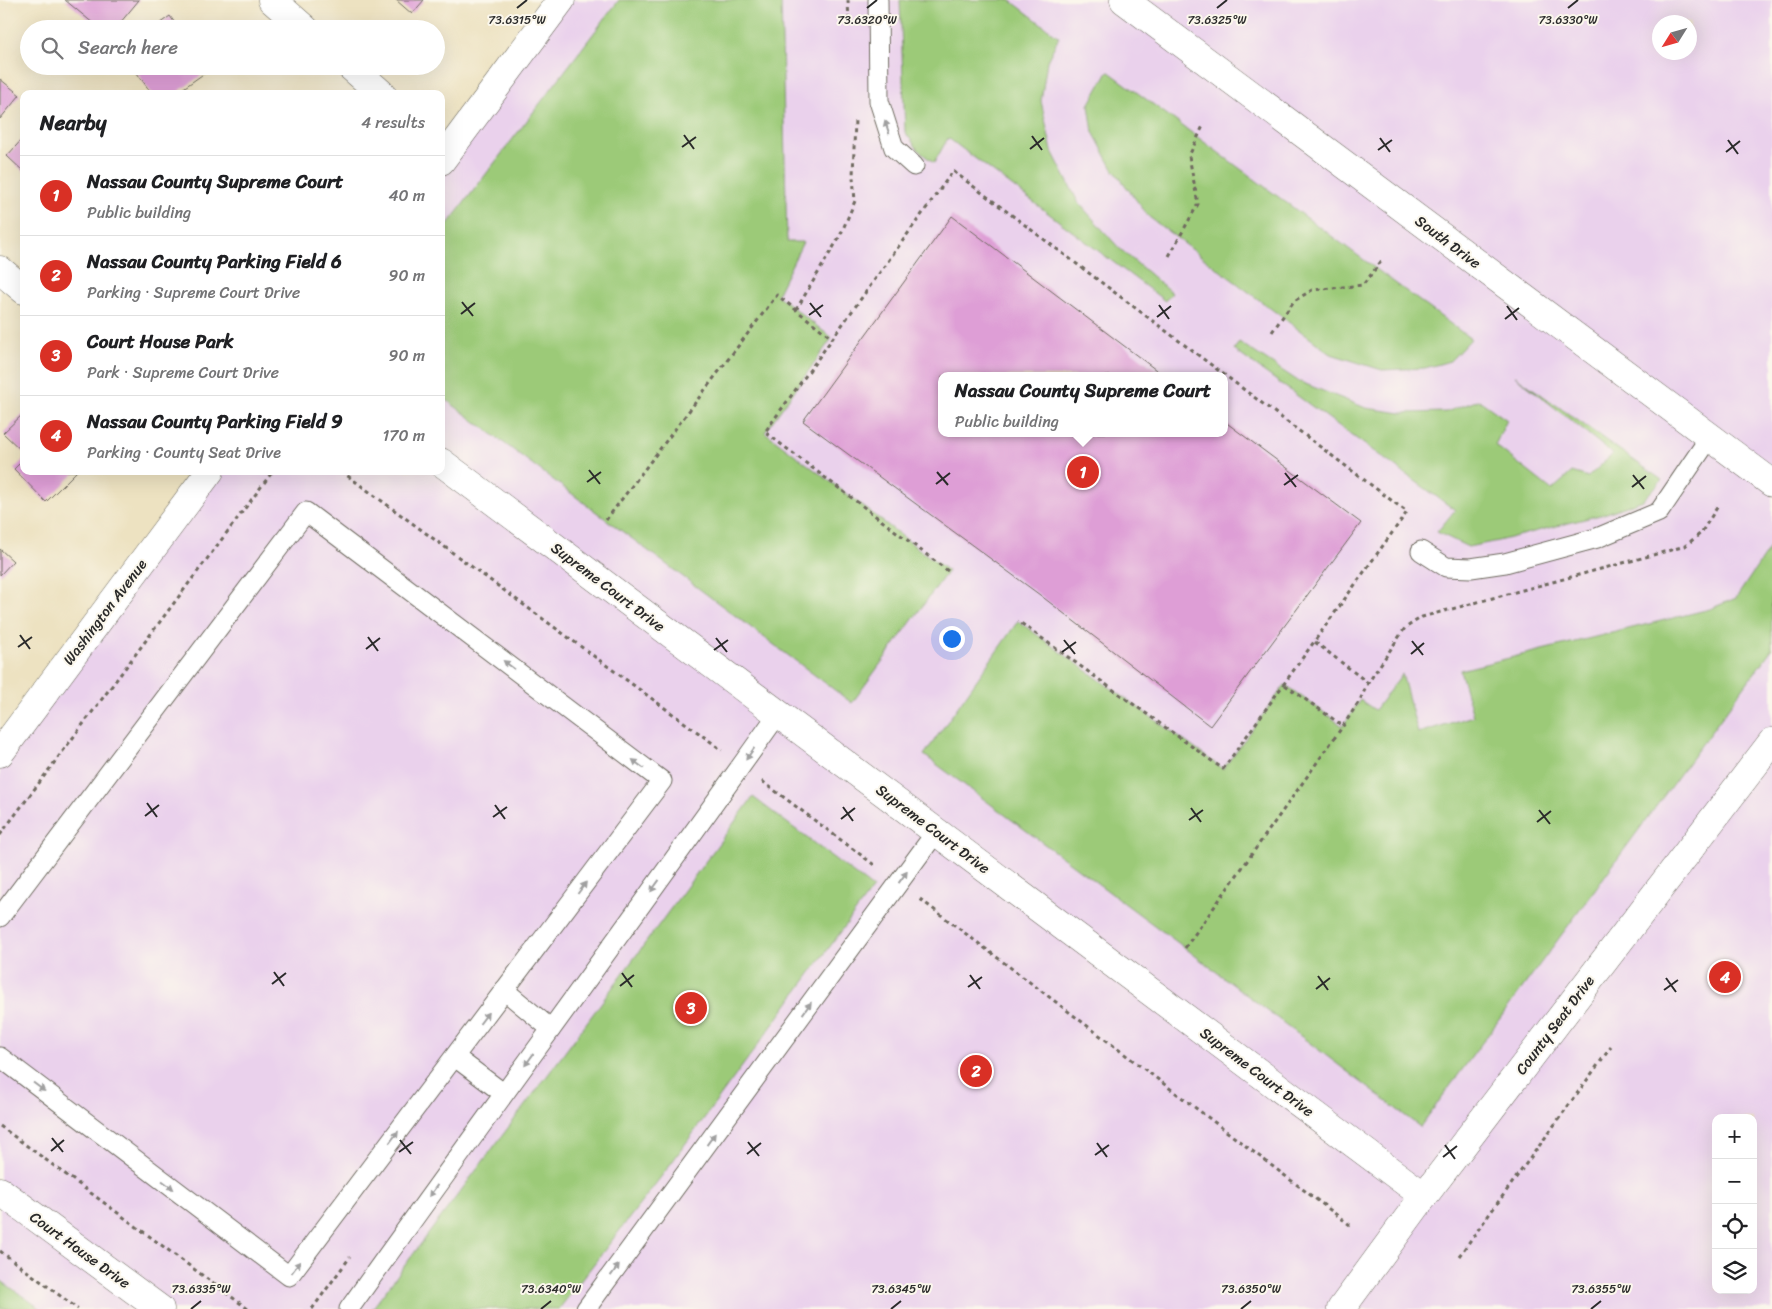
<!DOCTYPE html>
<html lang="en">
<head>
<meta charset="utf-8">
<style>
  :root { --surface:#fff; --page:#f2f2f2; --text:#202124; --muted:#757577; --line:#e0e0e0; --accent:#d93025 }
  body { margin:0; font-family:Sriracha,sans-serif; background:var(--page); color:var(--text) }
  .controls { position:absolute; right:15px; bottom:15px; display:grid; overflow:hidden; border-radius:10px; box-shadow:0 5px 20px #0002 }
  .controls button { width:45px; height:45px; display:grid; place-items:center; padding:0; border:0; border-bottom:1px solid var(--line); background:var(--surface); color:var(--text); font:25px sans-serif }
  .compass { position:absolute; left:1652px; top:15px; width:45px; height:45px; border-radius:50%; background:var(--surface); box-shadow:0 5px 20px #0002; rotate:233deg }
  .you { position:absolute; left:951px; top:638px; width:18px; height:18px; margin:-12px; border:4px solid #fff; border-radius:50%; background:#1a73e8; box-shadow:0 0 0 8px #1a73e833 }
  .badge { display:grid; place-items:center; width:32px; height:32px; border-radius:50%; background:var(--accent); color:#fff; font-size:16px; font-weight:700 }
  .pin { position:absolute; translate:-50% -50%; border:2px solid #fff; box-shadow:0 1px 5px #0006 }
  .popup { position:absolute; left:938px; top:372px; width:290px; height:65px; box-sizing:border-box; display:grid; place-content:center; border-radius:10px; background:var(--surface); filter:drop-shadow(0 1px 4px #0005); font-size:16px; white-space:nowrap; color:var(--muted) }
  .popup b { font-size:19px; color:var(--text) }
  .popup::after { content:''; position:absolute; left:50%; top:100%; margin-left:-10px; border:10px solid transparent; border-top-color:var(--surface) }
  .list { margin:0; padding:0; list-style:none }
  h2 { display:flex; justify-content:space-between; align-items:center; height:65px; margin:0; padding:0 20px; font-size:21px }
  h2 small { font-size:16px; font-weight:400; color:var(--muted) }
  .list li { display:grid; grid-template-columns:32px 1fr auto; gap:15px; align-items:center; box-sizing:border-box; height:80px; padding:0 20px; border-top:1px solid var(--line) }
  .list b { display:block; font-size:19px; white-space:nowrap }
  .list p { margin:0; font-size:16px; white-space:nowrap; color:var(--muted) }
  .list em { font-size:16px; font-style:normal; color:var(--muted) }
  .icon { flex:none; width:28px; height:28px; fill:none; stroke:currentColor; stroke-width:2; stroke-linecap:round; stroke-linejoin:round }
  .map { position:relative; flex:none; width:1772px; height:1309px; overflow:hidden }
  .search { position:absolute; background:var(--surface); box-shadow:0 5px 20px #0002; left:20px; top:20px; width:425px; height:55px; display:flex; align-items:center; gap:12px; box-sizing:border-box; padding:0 18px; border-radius:28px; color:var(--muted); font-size:19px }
  .panel { position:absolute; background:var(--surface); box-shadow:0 5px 20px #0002; left:20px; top:90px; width:425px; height:385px; border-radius:10px }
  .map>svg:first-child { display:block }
</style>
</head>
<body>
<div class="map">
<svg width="1772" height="1309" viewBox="0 0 1772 1309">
  <rect width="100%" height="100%" fill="#fbf7ec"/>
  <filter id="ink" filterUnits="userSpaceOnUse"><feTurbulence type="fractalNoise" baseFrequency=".02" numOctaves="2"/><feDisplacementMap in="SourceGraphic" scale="10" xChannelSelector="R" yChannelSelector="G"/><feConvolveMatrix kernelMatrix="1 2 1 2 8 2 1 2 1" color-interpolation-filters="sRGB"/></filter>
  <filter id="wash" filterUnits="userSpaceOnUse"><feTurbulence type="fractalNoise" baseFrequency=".0096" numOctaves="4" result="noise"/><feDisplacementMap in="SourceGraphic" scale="20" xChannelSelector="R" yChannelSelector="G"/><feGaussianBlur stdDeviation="1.12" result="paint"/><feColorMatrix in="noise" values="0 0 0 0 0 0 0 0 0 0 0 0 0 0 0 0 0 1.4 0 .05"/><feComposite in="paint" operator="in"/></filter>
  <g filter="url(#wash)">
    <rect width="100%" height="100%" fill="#ede2c1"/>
    <!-- built -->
    <path fill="#ead1ec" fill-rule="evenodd" d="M561,0H1772V1309H0V753L210,471H441V161ZM1660,22H1690V52H1660ZM942,376H1224V433H942ZM1716,1118H1753V1290H1716Z"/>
    <!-- green -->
    <g fill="#9cca78" stroke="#647a52">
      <path d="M619,0H781L787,242H803L777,295L832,338L765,432L948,571L852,703L441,396V233Z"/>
      <path d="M900,0H1010L1059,37L1047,61L1041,101L1052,151L1078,202L1119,248L1172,293L1165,301L948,138L934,163L919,151L905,132Z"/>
      <path d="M1108,71L1471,339L1450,361L1425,368L1382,370L1331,354L1149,217L1113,169L1093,132L1089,105Z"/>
      <path d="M1239,342L1298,381L1366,408L1402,413L1446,412L1479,400L1507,420L1495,445L1552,490L1572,472L1588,477L1613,454L1515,376L1662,480L1643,500L1604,514L1498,541L1468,547L1437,532L1455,510L1234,350Z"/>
      <path d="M1771,546L1772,649L1420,1127L1185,948L924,755L1018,621L1223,769L1285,685L1343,726L1360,700L1375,710L1402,674L1418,733L1473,716L1460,670L1710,609L1736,598Z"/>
      <path d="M753,797L873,888L664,1173L559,1309H372L559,1060Z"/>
      <path d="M0,1280L41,1309H0Z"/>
    </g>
    <g id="blocks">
      <!-- building -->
      <g fill="#de9ed6">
        <path d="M65,0H139L115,29H100Z"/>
        <path d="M396,0H424L412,14Z"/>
        <path d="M170,16L179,29H152Z"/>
        <path d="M132,66H206L209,70L175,94H152Z"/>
        <path d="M0,79L20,95L0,119Z"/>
        <path d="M24,137V172L7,156Z"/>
        <path d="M952,216L1164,376H942V433H1224V421L1361,523L1210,726L1040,595L803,421Z"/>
        <path d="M24,413V453L3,433Z"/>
        <path d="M24,459V471H77L46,502L14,469Z"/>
        <path d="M0,549L13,561L0,575Z"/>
      </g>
    </g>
  </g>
  <g filter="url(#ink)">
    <use href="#blocks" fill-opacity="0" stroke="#6f6b60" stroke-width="1"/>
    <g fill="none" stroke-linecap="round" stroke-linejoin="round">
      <!-- service casing -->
      <g stroke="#6f6b60" stroke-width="21">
        <g id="service">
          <path d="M878,0L879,101L894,148L914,166"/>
          <path d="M1421,551L1446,567L1471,568L1505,563L1597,538L1659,512L1710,437"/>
          <path d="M0,917L306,512L662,781L289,1276L0,1057"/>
          <path d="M504,990L551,1029"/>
          <path d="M455,1057L503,1093"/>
          <path d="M349,1309C491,1110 637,913 778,714"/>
          <path d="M586,1309L936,832"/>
        </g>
      </g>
      <!-- minor casing -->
      <g stroke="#6f6b60" stroke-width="29">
        <g id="minor">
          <path d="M272,0L305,29"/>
          <path d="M350,66L382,94"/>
          <path d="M0,270L24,290"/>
          <path d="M441,462L1424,1196"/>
          <path d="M0,1191L160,1309"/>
        </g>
      </g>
      <!-- tertiary casing -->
      <g stroke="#6f6b60" stroke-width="29">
        <g id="tertiary">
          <path d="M1124,0L1772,483"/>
          <path d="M1341,1309L1424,1196L1772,742"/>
        </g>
      </g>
      <!-- secondary casing -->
      <g stroke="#6f6b60" stroke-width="29">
        <g id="secondary">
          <path d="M441,161L561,0"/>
          <path d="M0,753L210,471"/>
        </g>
      </g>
      <!-- path -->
      <g stroke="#6f6b60" stroke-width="3" stroke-dasharray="4 4" stroke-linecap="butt">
        <path d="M848,0L849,23"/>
        <path d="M427,94L430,88"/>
        <path d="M1169,256L1198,204L1189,156L1203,126"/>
        <path d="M796,310L840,236L855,201L853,177L855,119"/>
        <path d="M1272,332L1294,301L1312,290L1363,285L1383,259"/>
        <path d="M341,471L722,750"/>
        <path d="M606,520L777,295L832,338"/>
        <path d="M948,571L765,432L953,171L1407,512L1223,769L1018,621"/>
        <path d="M1315,642L1368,683"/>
        <path d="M1285,685L1343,726"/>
        <path d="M762,781L877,867"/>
        <path d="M0,835L273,471"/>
        <path d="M920,899L1350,1225"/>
        <path d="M1185,948L1343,726L1360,700L1368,683L1405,628L1422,617L1653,555L1685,546L1701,533L1718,506"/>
        <path d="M0,1126L248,1309"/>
        <path d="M0,1251L78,1309"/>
        <path d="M1459,1256L1611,1047"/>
        <path d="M312,1309L350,1257"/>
      </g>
      <!-- service -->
      <use href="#service" stroke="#fff" stroke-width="19"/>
      <!-- minor -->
      <use href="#minor" stroke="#fff" stroke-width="28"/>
      <!-- tertiary -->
      <use href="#tertiary" stroke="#fff" stroke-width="28"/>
      <!-- secondary -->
      <use href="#secondary" stroke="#fff" stroke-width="28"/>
    </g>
    <!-- one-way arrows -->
    <defs><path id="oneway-solid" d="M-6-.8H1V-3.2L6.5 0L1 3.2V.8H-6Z" transform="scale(1.25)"/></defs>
    <g fill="#a0a0a0">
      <use href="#oneway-solid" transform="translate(887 127) rotate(-108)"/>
      <use href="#oneway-solid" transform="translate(509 665) rotate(-143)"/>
      <use href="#oneway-solid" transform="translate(750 754) rotate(125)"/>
      <use href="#oneway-solid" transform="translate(638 764) rotate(-143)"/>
      <use href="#oneway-solid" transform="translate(903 877) rotate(-54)"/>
      <use href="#oneway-solid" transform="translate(655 886) rotate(126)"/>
      <use href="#oneway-solid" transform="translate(582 888) rotate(-53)"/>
      <use href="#oneway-solid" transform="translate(807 1008) rotate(-54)"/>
      <use href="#oneway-solid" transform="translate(484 1018) rotate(-53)"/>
      <use href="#oneway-solid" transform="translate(529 1060) rotate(126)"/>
      <use href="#oneway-solid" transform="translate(39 1087) rotate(37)"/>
      <use href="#oneway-solid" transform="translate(394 1137) rotate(-53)"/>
      <use href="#oneway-solid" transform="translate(711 1139) rotate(-54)"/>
      <use href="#oneway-solid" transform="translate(168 1185) rotate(37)"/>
      <use href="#oneway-solid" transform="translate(433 1191) rotate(126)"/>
      <use href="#oneway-solid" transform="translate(296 1267) rotate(-53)"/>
      <use href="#oneway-solid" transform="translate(615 1270) rotate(-54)"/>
    </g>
  </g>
  <!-- ticks -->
  <path fill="none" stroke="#2b2b2b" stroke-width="2" d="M517,8L527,0M867,8L877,0M1217,8L1227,0M1568,8L1578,0M684,135L694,149M1032,136L1042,150M1380,138L1390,152M1728,140L1738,154M682,147L696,137M1030,149L1044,138M1378,150L1392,140M1726,152L1740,141M462,302L473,316M810,303L821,317M1159,305L1169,319M1507,306L1517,320M461,314L475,303M809,315L823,305M1157,317L1171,306M1505,319L1519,308M589,470L600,484M937,472L948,485M1285,473L1296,487M1633,475L1644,489M587,482L601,472M936,484L950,473M1284,485L1298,475M1632,487L1646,476M20,635L30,649M368,637L378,651M716,638L727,652M1064,640L1075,654M1412,641L1423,655M18,647L32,637M366,649L380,638M714,650L728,640M1062,652L1076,642M1411,654L1424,643M147,803L157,817M495,805L505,819M843,807L853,821M1191,808L1201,822M1539,810L1550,824M145,816L159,805M493,817L507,807M841,819L855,808M1189,820L1203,810M1537,822L1551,811M274,972L284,986M622,973L632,987M970,975L980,989M1318,976L1328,990M1666,978L1676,992M272,984L286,973M620,986L634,975M968,987L982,977M1316,989L1330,978M1664,990L1678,980M52,1138L63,1152M400,1140L411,1154M748,1142L759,1156M1097,1143L1107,1157M1445,1145L1455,1159M51,1151L64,1140M399,1152L413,1142M747,1154L761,1143M1095,1155L1109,1145M1443,1157L1457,1146M191,1309L201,1301M541,1309L551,1301M891,1309L901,1301M1241,1309L1251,1301M1591,1309L1601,1301"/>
  <g text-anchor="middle" stroke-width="4" stroke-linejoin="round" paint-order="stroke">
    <!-- street labels -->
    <g font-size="15" fill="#2b2b2b" stroke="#fbf7ec">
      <text transform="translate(1448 242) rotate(37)" y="5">South Drive</text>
      <text transform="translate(608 587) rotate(37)" y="5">Supreme Court Drive</text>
      <text transform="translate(105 612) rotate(-53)" y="5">Washington Avenue</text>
      <text transform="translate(933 829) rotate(37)" y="5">Supreme Court Drive</text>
      <text transform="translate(1555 1025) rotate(-53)" y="5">County Seat Drive</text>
      <text transform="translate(1257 1072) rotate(37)" y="5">Supreme Court Drive</text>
      <text transform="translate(80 1250) rotate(36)" y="5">Court House Drive</text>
    </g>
  </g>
  <g font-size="12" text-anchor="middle" fill="#2b2b2b" stroke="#fbf7ec" stroke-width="4" stroke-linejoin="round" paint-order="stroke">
    <text x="517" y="24">73.6315°W</text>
    <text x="867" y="24">73.6320°W</text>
    <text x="1217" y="24">73.6325°W</text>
    <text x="1568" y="24">73.6330°W</text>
    <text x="201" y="1293">73.6335°W</text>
    <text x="551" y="1293">73.6340°W</text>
    <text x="901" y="1293">73.6345°W</text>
    <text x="1251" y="1293">73.6350°W</text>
    <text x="1601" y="1293">73.6355°W</text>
  </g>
</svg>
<div class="controls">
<button>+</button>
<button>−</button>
<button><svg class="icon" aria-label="locate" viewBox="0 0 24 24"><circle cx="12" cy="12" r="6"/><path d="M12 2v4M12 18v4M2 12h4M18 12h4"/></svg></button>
<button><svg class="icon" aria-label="layers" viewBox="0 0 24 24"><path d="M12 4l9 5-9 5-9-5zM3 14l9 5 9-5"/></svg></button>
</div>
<svg class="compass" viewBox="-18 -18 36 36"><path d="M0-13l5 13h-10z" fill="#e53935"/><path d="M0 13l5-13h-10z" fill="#757577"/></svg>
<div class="you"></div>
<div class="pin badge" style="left:1083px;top:472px">1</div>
<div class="popup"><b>Nassau County Supreme Court</b>Public building</div>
<div class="pin badge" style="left:976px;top:1071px">2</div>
<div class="pin badge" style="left:691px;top:1008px">3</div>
<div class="pin badge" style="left:1725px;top:977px">4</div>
<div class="search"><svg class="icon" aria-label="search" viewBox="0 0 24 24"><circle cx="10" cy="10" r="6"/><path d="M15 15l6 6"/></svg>Search here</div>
<section class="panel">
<h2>Nearby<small>4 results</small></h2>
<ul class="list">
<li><span class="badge">1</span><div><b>Nassau County Supreme Court</b><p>Public building</p></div><em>40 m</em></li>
<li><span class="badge">2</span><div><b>Nassau County Parking Field 6</b><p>Parking · Supreme Court Drive</p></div><em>90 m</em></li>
<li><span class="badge">3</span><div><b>Court House Park</b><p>Park · Supreme Court Drive</p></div><em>90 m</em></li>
<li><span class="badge">4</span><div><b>Nassau County Parking Field 9</b><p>Parking · County Seat Drive</p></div><em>170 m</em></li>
</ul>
</section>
</div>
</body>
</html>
